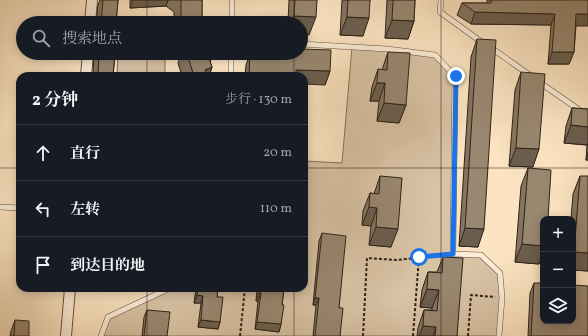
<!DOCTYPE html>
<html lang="zh">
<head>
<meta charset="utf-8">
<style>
  :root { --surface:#171b24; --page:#242831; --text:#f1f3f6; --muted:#9ea1a6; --line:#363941 }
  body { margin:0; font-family:Vollkorn,"Noto Serif SC",serif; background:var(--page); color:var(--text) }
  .controls { position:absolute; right:12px; bottom:12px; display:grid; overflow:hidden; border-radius:8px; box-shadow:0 2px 10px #0003 }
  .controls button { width:36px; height:36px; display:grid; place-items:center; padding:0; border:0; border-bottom:1px solid var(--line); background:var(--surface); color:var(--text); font:20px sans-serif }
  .stop { position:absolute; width:12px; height:12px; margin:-9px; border:3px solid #1a73e8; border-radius:50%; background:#fff }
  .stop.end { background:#1a73e8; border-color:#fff; box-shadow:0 1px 4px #0008 }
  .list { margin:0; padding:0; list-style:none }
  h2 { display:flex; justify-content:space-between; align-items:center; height:52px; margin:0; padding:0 16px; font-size:17px }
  h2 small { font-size:13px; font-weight:400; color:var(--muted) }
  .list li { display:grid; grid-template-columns:26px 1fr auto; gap:12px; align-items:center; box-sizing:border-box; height:56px; padding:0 16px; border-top:1px solid var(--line) }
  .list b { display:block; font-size:15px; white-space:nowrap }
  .list em { font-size:13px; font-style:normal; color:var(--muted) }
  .icon { flex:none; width:22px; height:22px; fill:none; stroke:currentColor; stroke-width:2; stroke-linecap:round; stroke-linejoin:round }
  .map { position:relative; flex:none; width:588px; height:336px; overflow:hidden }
  .search { position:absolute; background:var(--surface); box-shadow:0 2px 10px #0003; left:16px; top:16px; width:292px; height:44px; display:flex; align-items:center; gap:10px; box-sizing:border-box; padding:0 14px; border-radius:22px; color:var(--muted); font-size:15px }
  .panel { position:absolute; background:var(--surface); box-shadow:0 2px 10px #0003; left:16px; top:72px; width:292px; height:220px; border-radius:12px }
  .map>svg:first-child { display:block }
</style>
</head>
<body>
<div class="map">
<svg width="588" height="336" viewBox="0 0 588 336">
  <rect width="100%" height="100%" fill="#fce4c2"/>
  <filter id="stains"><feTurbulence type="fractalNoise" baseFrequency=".005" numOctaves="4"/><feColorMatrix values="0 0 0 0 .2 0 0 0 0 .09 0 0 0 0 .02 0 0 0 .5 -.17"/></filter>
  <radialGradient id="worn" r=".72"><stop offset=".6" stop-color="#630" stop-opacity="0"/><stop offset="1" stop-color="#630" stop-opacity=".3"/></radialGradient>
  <!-- green -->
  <g fill="#d9c3a5" stroke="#83735e">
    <path d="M160,18L165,23H123L125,19Z"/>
    <path d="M352,47L435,55L455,76L453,254L481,255L500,273L499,336H101L108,317L170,288H304V161L342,163Z"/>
    <path d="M118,53H165V76H117Z"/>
  </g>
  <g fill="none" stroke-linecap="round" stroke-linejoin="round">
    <!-- service casing -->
    <g stroke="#615342" stroke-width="6">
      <g id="service">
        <path d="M441,0L440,12L483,43"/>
        <path d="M232,23V0"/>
        <path d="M301,44L387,49L435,55L455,76L453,254L481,255L500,273L502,298L499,336"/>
        <path d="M490,47L531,76"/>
        <path d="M231,76V53"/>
        <path d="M539,82L588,116"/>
        <path d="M0,207L20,208"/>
        <path d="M101,336L108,317L170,288"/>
      </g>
    </g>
    <!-- minor casing -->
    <g stroke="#615342" stroke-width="12">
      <g id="minor">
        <path d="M90,23L92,0"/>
        <path d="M86,76L88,53"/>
        <path d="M66,336L70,288"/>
      </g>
    </g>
    <!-- path -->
    <g stroke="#2d2318" stroke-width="2" stroke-dasharray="3 2" stroke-linecap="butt">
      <path d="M240,336L245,288"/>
      <path d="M363,336L367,258L396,260L445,255"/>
      <path d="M413,336L419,257"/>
      <path d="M468,336L471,295L495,297"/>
    </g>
    <!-- service -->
    <use href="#service" stroke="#fdedd7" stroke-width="5"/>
    <!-- minor -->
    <use href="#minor" stroke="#fdedd7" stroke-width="10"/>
  </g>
  <!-- wall -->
  <g fill="#847460" stroke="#2d2318">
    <path d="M100,0H118L116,23H96L98,5Z"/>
    <path d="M130,0H202V23H174V12L166,6L130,8Z"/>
    <path d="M289,0H317L309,35L301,23H288Z"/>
    <path d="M342,0H370L363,36L340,35Z"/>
    <path d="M387,0H415L414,21L408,39L385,38Z"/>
    <path d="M487,0H588L576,26L574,52L569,64H548L551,25L471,24L457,15L462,3H487Z"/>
    <path d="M477,39L478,247L459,246L471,57Z"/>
    <path d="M388,52L406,105L399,123L377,121L379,101H370L372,87L378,69L382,70Z"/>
    <path d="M94,53H115L113,76H93Z"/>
    <path d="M181,53H213L210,62L212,67L209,76H182L178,63Z"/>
    <path d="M250,53H301L330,71L325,85L304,76H245L246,65Z"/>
    <path d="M521,72L533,167L509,166L515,90Z"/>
    <path d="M572,108L588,109V160H586L587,145L564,143L566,126Z"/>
    <path d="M528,168L543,219V253L539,264L515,262L521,186Z"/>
    <path d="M380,176L391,247L369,245L371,226L362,225L363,211L370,193L374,194Z"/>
    <path d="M580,176L588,271L573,270V219H571L573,194Z"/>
    <path d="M322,233L339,308L340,336H313L316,305H313L319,241Z"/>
    <path d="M443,257L457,336H417L418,328L424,310H432V308L420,307L422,290L428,272H437Z"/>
    <path d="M534,283L588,336H528L530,293Z"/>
    <path d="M196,288H218L217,297L220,322L218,329L198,327L201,303H194Z"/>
    <path d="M257,288H284L282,305L281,324L279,332L255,329L258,301H256Z"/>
    <path d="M147,310L167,336H142L144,317Z"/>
    <path d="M15,320L29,336H10L11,331Z"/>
  </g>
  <!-- shaded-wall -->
  <g fill="#6b5e4e" stroke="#2d2318">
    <path d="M133,0H168L166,6L130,8Z"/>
    <path d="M475,12L555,14L551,25L471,24Z"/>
    <path d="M576,14H588V26H572Z"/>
    <path d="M294,16L316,17L309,35H301V23H291Z"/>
    <path d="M347,17L369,18L363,36L340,35Z"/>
    <path d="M392,20L414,21L408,39L385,38Z"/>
    <path d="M552,52H574L569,64H548Z"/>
    <path d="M207,53H213L208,69Z"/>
    <path d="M212,67L209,76H203L205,70Z"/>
    <path d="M296,70L330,71L325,85L304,84V76H294Z"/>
    <path d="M377,83H385L379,101H370Z"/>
    <path d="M384,103L406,105L399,123L377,121Z"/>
    <path d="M571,125L588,127V143L587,145L564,143Z"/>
    <path d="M516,148L539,149L533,167L509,166Z"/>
    <path d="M588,154V160H586Z"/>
    <path d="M369,207L377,208L371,226L362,225Z"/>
    <path d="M376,227L398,229L391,247L369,245Z"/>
    <path d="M465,228L484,229L478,247L459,246Z"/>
    <path d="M522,244L543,246V253L539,264L515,262Z"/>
    <path d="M574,252L588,253V271L573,270V255Z"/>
    <path d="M427,289L439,290L432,308L420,307Z"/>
    <path d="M259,293H261L258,301H256Z"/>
    <path d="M197,295L203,296L201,303H194Z"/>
    <path d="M315,298H319L316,305H313Z"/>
    <path d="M201,320L220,322L218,329L198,327Z"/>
    <path d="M257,322L281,324L279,332L255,329Z"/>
    <path d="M423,326L436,327L433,336H419Z"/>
  </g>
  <!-- building -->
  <g fill="#998770" stroke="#2d2318">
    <path d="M103,0H118L116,23H101Z"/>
    <rect x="181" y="0" width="21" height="23"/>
    <path d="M295,0H317L316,17L294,16Z"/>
    <path d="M348,0H370L369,18L347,17Z"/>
    <path d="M393,0H415L414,21L392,20Z"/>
    <path d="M491,0H588V14H576L574,52H552L555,14L475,12L462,3H491Z"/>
    <path d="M477,39L496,40L484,229L465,228Z"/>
    <path d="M301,49L331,50L330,71L296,70V76H249L250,53H301Z"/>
    <path d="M388,52L410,53L406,105L384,103L385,83H377L378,69L387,70Z"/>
    <path d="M99,53H115L113,76H98Z"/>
    <path d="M187,53H207L212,67L205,70L208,76H187L193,73Z"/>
    <path d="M521,72L545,74L539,149L516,148Z"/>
    <path d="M572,108L588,109V127L571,125Z"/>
    <path d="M528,168L551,170L548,219H543V246L522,244Z"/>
    <path d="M380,176L402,178L398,229L376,227L377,208L369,207L370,193L379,194Z"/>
    <path d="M580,176H588V253L574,252Z"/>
    <path d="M322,233L346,236L339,308H343L340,336H315L319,298H315Z"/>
    <path d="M443,257L463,258L457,336H435L436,327L423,326L424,310L437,311L439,290L427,289L428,272L442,273Z"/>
    <path d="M534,283H543V321H573V285L588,286V336H531Z"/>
    <path d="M198,288H218L217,297H223L220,322L201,320L203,296L197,295Z"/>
    <path d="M259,288H284L282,305H284L281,324L257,322L261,293H259Z"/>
    <path d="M147,310L170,312L167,336H144Z"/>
    <path d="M15,320L29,321V336H14Z"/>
  </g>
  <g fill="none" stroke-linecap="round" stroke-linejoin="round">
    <!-- route -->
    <path stroke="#1a73e8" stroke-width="5" d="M419,257L453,254L456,76"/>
  </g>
  <!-- grid -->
  <path fill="none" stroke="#2d2318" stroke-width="1" stroke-opacity="0.55" d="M147,0V23M294,0V23M441,0V336M147,53V76M294,53V76M0,168H20M304,168H588M147,288V336M294,288V336"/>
  <rect width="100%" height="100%" filter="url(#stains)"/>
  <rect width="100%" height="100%" fill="url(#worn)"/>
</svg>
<div class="controls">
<button>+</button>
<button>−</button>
<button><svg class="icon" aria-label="layers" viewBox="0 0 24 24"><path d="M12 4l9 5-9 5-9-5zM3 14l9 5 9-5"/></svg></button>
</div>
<div class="stop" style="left:419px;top:257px"></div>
<div class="stop end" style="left:456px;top:76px"></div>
<div class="search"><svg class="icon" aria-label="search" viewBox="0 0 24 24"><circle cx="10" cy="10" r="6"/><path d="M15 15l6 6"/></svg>搜索地点</div>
<section class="panel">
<h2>2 分钟<small>步行 · 130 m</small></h2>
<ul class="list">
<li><svg class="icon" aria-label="ahead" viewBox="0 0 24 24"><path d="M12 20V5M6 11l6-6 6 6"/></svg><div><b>直行</b></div><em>20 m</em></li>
<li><svg class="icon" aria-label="left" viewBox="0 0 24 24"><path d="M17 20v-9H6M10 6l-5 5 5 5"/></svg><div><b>左转</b></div><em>110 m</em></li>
<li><svg class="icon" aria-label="arrive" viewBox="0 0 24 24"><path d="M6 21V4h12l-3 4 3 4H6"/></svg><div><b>到达目的地</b></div></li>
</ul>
</section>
</div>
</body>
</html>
